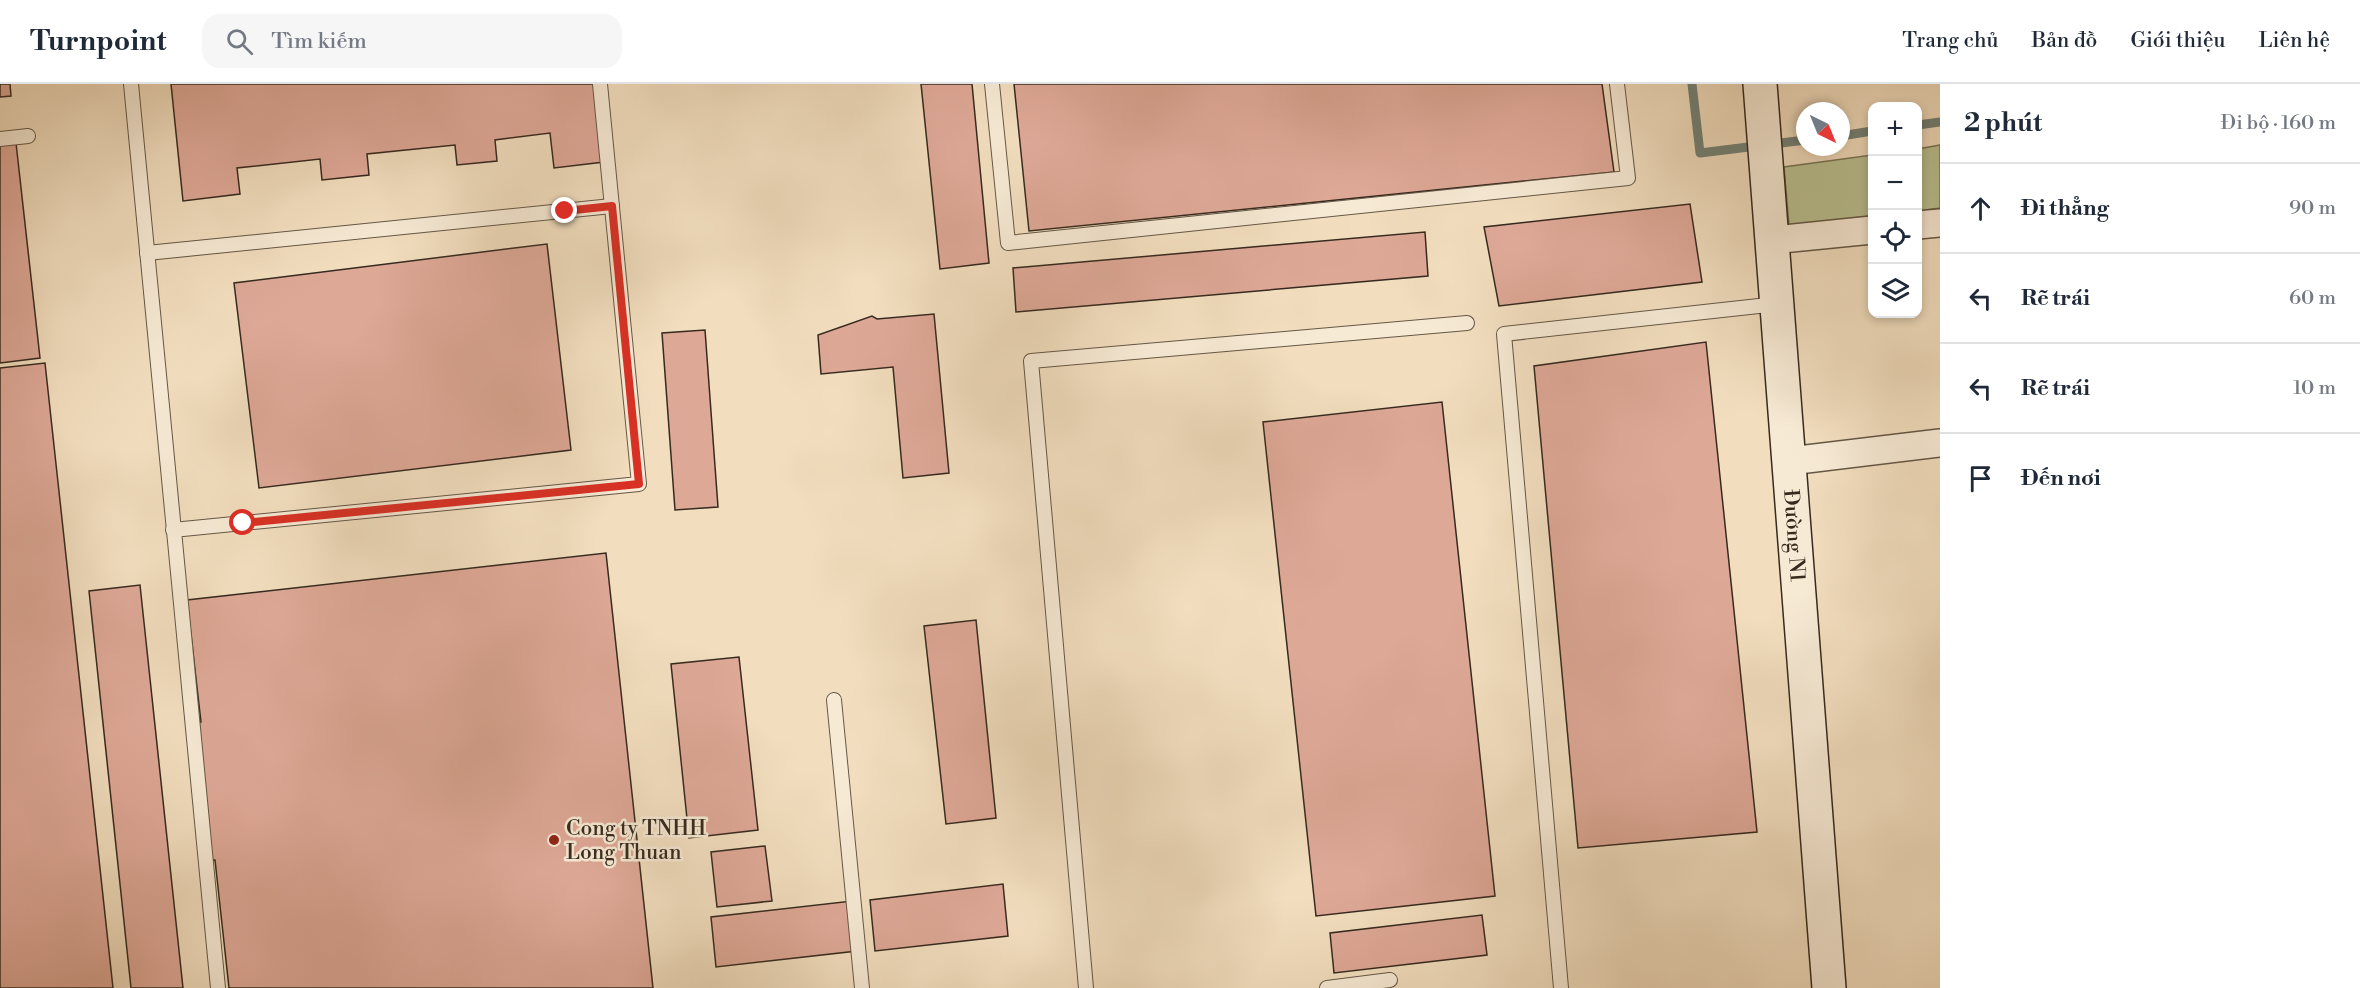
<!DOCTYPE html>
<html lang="vi">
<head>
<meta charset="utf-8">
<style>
  :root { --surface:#fff; --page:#f6f6f7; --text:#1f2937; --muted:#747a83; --line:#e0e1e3 }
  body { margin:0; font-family:"Libre Bodoni",serif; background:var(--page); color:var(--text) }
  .controls { position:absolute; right:18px; top:18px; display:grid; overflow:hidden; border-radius:12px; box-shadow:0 3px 9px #0003 }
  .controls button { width:54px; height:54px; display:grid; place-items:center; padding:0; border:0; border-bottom:2px solid var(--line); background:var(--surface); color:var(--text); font:30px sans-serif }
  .compass { position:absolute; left:1796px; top:18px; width:54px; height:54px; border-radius:50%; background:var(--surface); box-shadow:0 3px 9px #0003; rotate:137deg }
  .stop { position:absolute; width:18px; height:18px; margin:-14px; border:4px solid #d93025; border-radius:50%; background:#fff }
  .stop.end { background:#d93025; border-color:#fff; box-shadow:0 2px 6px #0008 }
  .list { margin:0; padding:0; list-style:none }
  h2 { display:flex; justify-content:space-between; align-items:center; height:78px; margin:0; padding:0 24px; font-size:26px }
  h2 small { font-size:20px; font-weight:400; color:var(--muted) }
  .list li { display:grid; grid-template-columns:39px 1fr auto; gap:18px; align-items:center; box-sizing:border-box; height:90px; padding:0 24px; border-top:2px solid var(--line) }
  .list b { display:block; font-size:22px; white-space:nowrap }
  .list em { font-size:20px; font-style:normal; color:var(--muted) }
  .icon { flex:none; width:33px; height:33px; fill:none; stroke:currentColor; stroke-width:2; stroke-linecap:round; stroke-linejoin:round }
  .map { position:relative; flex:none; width:1940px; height:904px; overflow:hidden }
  header { display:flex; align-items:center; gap:36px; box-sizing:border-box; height:84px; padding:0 30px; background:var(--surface); border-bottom:2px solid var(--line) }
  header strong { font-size:28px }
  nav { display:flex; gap:33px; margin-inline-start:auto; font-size:21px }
  .search { width:420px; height:54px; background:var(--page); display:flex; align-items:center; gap:15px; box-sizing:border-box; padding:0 21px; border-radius:18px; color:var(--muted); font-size:22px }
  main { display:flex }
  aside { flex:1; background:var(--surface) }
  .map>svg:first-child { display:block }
</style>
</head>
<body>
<header>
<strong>Turnpoint</strong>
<div class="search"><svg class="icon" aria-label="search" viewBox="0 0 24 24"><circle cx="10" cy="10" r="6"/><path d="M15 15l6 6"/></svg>Tìm kiếm</div>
<nav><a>Trang chủ</a><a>Bản đồ</a><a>Giới thiệu</a><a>Liên hệ</a></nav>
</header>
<main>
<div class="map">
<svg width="1940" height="904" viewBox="0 0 1940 904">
  <rect width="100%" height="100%" fill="#f2debf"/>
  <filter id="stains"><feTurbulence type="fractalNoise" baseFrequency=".00333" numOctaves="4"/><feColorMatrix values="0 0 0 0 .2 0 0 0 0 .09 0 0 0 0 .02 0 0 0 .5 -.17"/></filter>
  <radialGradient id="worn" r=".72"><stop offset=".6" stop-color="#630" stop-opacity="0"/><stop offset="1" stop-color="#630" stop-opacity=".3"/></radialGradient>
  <!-- green -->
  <g fill="#bac192" stroke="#787658" stroke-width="1.5">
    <path d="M1940,61V124L1918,127V65Z"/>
    <path d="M1872,71V132L1789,141L1784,83Z"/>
  </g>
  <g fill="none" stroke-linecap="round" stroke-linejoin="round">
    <!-- stream -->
    <g stroke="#738277" stroke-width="9">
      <path d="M1692,0L1700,69L1805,56"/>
      <path d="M1918,41L1940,38"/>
      <path d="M1841,52L1872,47"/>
    </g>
  </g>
  <!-- building -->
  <g fill="#dea897" stroke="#362a1e" stroke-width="1.5">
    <path d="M0,0H10L11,12L0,13Z"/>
    <path d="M171,0H596L604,78L554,84L550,49L495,56L497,77L457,81L455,61L367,70L369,91L322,96L320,75L237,84L240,110L183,117Z"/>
    <path d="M921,0H972L989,179L940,185Z"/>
    <path d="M1014,0H1602L1614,88L1029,147Z"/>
    <path d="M16,59L40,274L0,279V61Z"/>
    <path d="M1690,120L1702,198L1499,222L1484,143Z"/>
    <path d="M1425,148L1428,192L1016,228L1013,184Z"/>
    <path d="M547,160L571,366L259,404L234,199Z"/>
    <path d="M934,230L949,389L903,394L893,283L821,290L818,251L872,232L877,235Z"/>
    <path d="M705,246L718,423L675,426L662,249Z"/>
    <path d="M1706,258L1757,748L1578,764L1534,282Z"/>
    <path d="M45,279L113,904H0V284Z"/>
    <path d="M1442,318L1495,812L1316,832L1263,338Z"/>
    <path d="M606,469L653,904H229L215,776L203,777L188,639L201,638L187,516Z"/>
    <path d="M140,501L183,904H131L89,507Z"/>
    <path d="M976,536L996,734L946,740L924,542Z"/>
    <path d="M739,573L758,746L689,754L671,580Z"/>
    <path d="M765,762L772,817L717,823L711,768Z"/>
    <path d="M1003,800L1008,852L875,867L870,816Z"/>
    <path d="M852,817L857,867L716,883L711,833Z"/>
    <path d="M1482,831L1487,871L1334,889L1330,849Z"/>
  </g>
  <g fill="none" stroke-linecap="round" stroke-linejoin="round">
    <!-- lane casing -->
    <g stroke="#655746" stroke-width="16">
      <g id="lane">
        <path d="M131,0L218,904"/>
        <path d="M992,0L1008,159L1628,94L1617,0"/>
        <path d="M0,55L28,52"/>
        <path d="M147,169L612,122"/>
        <path d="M173,446L639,400L600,0"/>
        <path d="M834,616L862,904"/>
        <path d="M1086,904L1031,277L1467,239"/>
        <path d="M1327,904L1390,896"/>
        <path d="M1561,904L1504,250L1777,220"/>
      </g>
    </g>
    <!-- street casing -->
    <g stroke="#655746" stroke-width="30">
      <g id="street">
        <path d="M1918,141L1940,139"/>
        <path d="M1773,156L1872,146"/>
        <path d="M1790,377L1940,359"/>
      </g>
    </g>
    <!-- secondary casing -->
    <g stroke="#362a1e" stroke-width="36">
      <g id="secondary">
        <path id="s1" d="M1760,0L1829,904"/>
      </g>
    </g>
    <!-- lane -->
    <use href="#lane" stroke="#f7ead5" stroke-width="14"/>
    <!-- street -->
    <use href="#street" stroke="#f7ead5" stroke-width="27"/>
    <!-- secondary -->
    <use href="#secondary" stroke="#f7ead5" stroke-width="33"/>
  </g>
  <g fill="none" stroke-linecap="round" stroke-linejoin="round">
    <!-- route -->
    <path stroke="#d93025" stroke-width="8" d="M243,439L639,400L612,122L565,127"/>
  </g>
  <!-- markers -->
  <circle fill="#8f2418" stroke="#f7ead5" stroke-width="2" cx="554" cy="756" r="6"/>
  <g text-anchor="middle" stroke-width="5" stroke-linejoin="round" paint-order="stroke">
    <!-- street labels -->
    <g font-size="21" fill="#362a1e" stroke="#f7ead5">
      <text dy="7" stroke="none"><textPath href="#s1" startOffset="453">Đường N1</textPath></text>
    </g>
    <!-- poi labels -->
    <g font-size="21" fill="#362a1e" stroke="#f7ead5" text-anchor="start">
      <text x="566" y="751">Cong ty TNHH<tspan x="566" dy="24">Long Thuan</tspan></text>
    </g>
  </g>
  <rect width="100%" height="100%" filter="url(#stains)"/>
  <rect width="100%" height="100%" fill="url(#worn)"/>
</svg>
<div class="controls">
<button>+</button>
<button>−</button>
<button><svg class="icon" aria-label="locate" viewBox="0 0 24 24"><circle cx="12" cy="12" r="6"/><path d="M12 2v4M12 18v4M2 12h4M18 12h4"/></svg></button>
<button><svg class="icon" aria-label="layers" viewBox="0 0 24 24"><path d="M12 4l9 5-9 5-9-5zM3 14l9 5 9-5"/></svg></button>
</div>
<svg class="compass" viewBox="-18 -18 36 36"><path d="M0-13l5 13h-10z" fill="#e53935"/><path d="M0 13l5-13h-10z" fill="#747a83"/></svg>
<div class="stop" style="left:243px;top:439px"></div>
<div class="stop end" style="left:565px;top:127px"></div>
</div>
<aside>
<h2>2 phút<small>Đi bộ · 160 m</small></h2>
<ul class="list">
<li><svg class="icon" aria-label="ahead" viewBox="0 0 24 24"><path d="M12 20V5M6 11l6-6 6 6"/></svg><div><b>Đi thẳng</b></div><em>90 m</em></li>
<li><svg class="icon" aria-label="left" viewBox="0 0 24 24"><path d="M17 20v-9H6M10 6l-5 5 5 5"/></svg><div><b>Rẽ trái</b></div><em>60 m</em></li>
<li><svg class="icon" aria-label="left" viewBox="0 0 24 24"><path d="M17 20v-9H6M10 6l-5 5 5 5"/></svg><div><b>Rẽ trái</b></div><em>10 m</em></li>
<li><svg class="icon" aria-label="arrive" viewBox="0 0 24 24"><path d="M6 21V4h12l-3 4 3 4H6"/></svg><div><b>Đến nơi</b></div></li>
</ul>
</aside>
</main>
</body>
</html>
